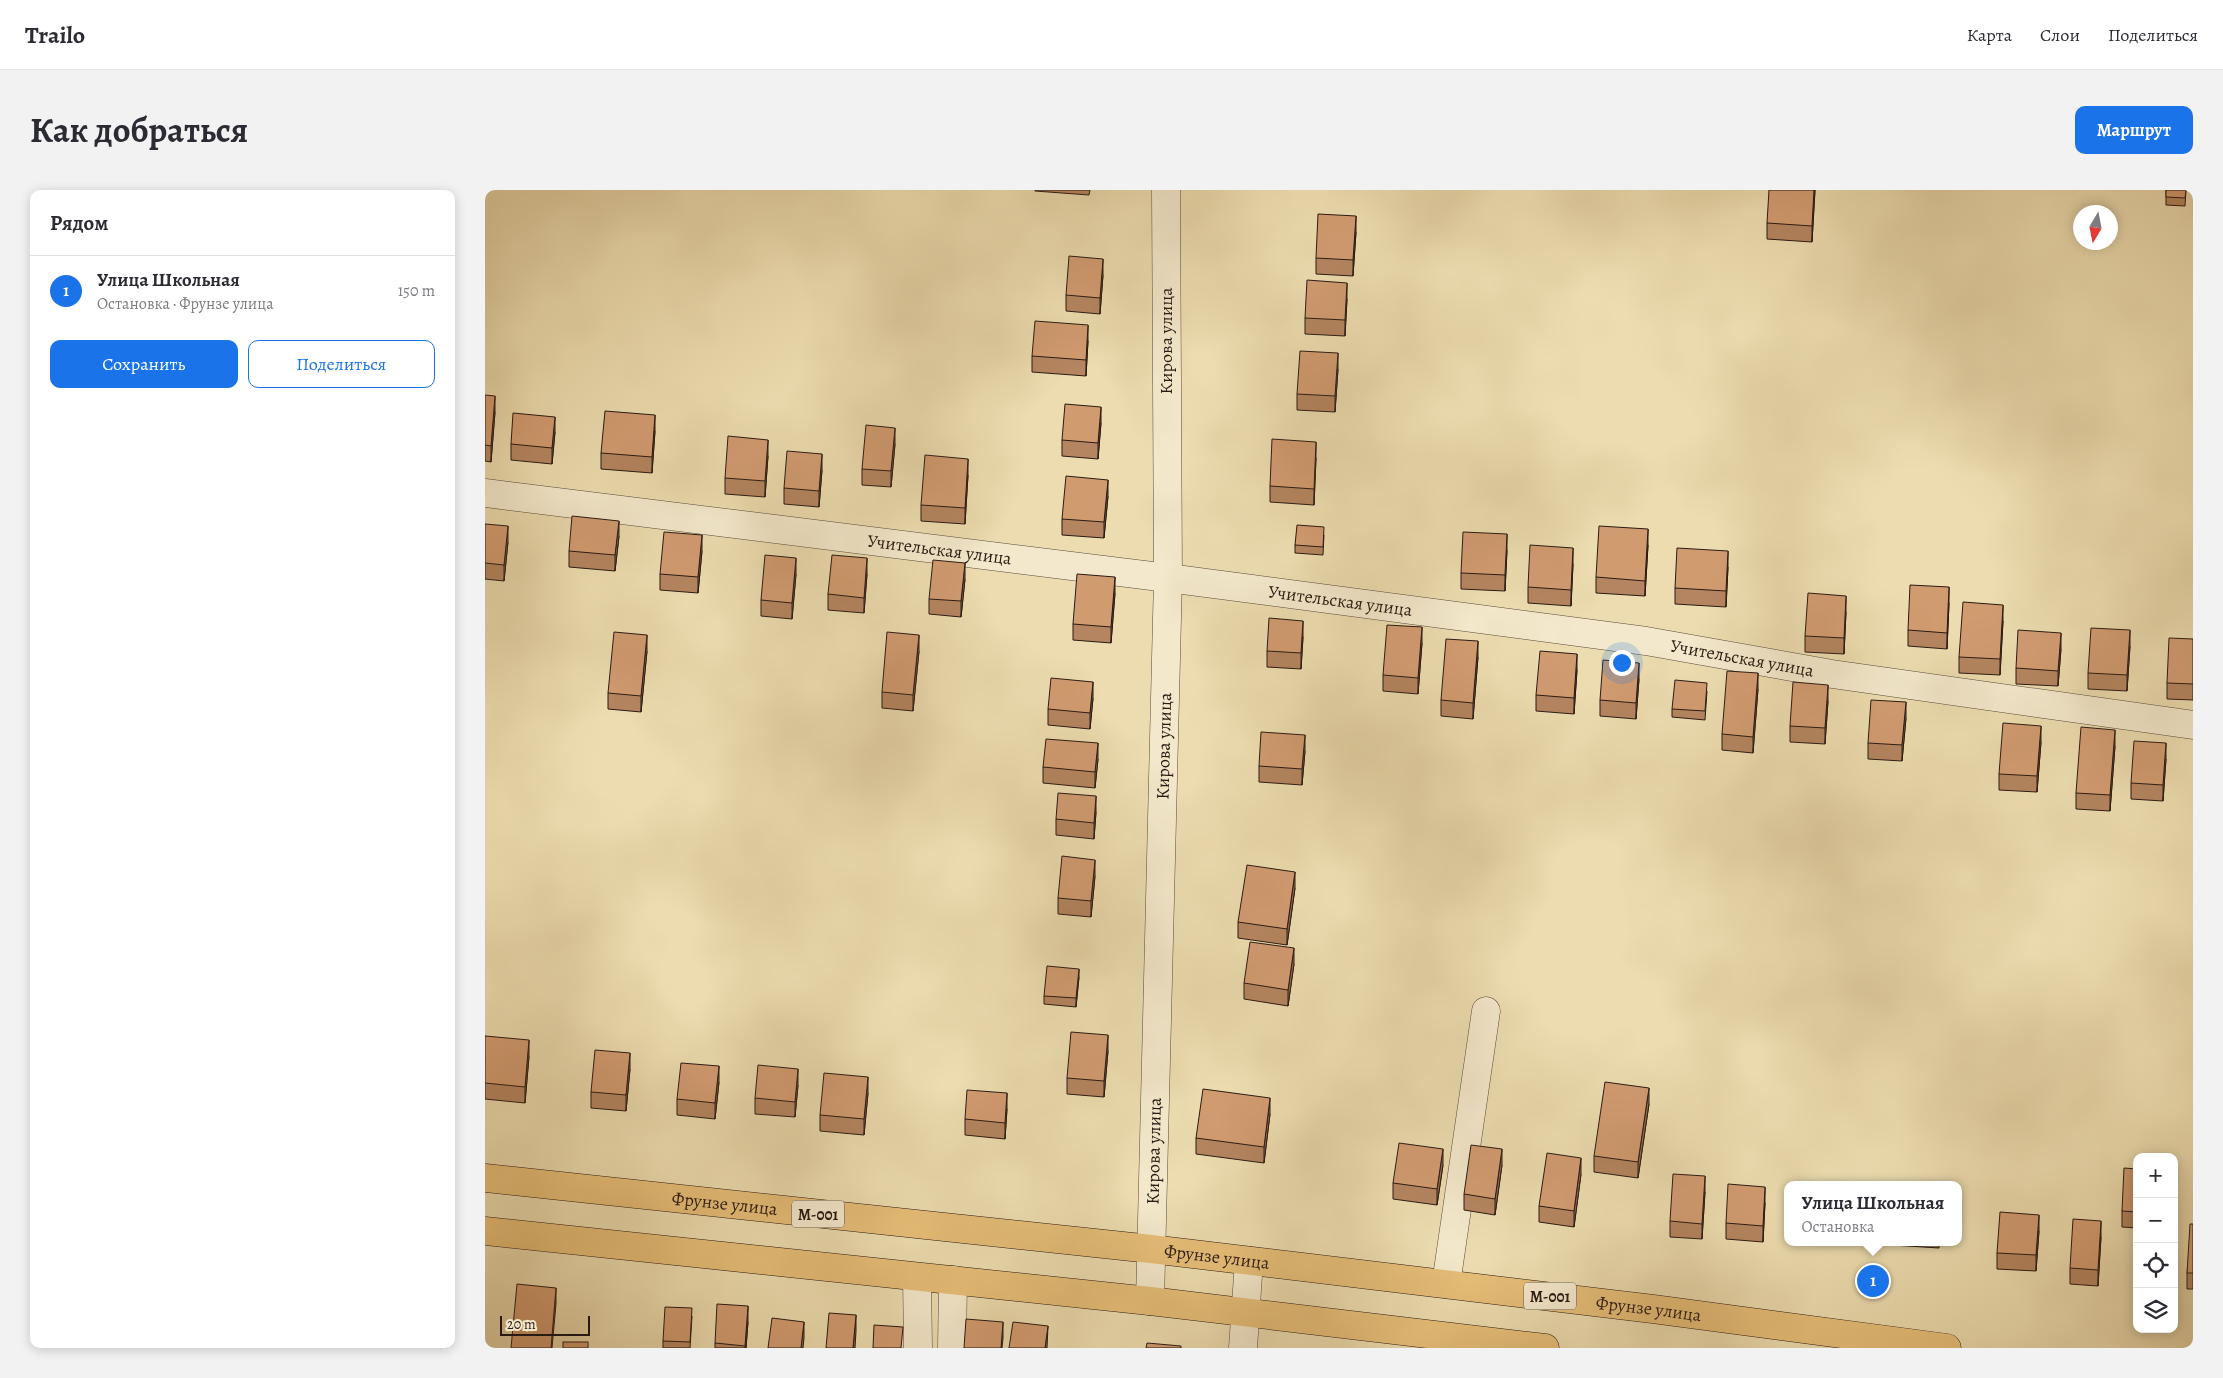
<!DOCTYPE html>
<html lang="ru">
<head>
<meta charset="utf-8">
<style>
  :root { --surface:#fff; --page:#f2f2f3; --text:#2b2b33; --muted:#7c7c81; --line:#e1e1e2; --accent:#1a73e8 }
  body { margin:0; font-family:Alegreya,serif; background:var(--page); color:var(--text) }
  .controls { position:absolute; right:15px; bottom:15px; display:grid; overflow:hidden; border-radius:10px; box-shadow:0 2px 12px #0003 }
  .controls button { width:45px; height:45px; display:grid; place-items:center; padding:0; border:0; border-bottom:1px solid var(--line); background:var(--surface); color:var(--text); font:25px sans-serif }
  .compass { position:absolute; left:1588px; top:15px; width:45px; height:45px; border-radius:50%; background:var(--surface); box-shadow:0 2px 12px #0003; rotate:190deg }
  .scale { position:absolute; left:15px; bottom:12px; width:90px; box-sizing:border-box; padding-left:5px; border:2px solid #2a1a14; border-top:0; font-size:14px; line-height:18px; white-space:nowrap; color:#2a1a14; -webkit-text-stroke:4px #f3e8cb; paint-order:stroke }
  .you { position:absolute; left:1136px; top:472px; width:18px; height:18px; margin:-12px; border:4px solid #fff; border-radius:50%; background:#1a73e8; box-shadow:0 0 0 8px #1a73e833 }
  .badge { display:grid; place-items:center; width:32px; height:32px; border-radius:50%; background:var(--accent); color:#fff; font-size:16px; font-weight:700 }
  .pin { position:absolute; translate:-50% -50%; border:2px solid #fff; box-shadow:0 1px 5px #0006 }
  .popup { position:absolute; left:1299px; top:991px; width:178px; height:65px; box-sizing:border-box; display:grid; place-content:center; border-radius:10px; background:var(--surface); filter:drop-shadow(0 1px 4px #0005); font-size:16px; white-space:nowrap; color:var(--muted) }
  .popup b { font-size:19px; color:var(--text) }
  .popup::after { content:''; position:absolute; left:50%; top:100%; margin-left:-10px; border:10px solid transparent; border-top-color:var(--surface) }
  .list { margin:0; padding:0; list-style:none }
  h2 { display:flex; justify-content:space-between; align-items:center; height:65px; margin:0; padding:0 20px; font-size:21px }
  h2 small { font-size:16px; font-weight:400; color:var(--muted) }
  .list li { display:grid; grid-template-columns:32px 1fr auto; gap:15px; align-items:center; box-sizing:border-box; height:70px; padding:0 20px; border-top:1px solid var(--line) }
  .list b { display:block; font-size:19px; white-space:nowrap }
  .list p { margin:0; font-size:16px; white-space:nowrap; color:var(--muted) }
  .list em { font-size:16px; font-style:normal; color:var(--muted) }
  .actions { display:flex; gap:10px; padding:15px 20px }
  .actions a { flex:1; padding:11px 0; border:1px solid var(--accent); border-radius:10px; text-align:center; font-size:18px; color:var(--accent) }
  .actions .main { background:var(--accent); color:#fff }
  .icon { flex:none; width:28px; height:28px; fill:none; stroke:currentColor; stroke-width:2; stroke-linecap:round; stroke-linejoin:round }
  .map { position:relative; flex:none; width:1708px; height:1158px; overflow:hidden; border-radius:10px }
  header { display:flex; align-items:center; gap:30px; box-sizing:border-box; height:70px; padding:0 25px; background:var(--surface); border-bottom:1px solid var(--line) }
  header strong { font-size:24px }
  nav { display:flex; gap:28px; margin-inline-start:auto; font-size:18px }
  .intro { display:flex; align-items:center; justify-content:space-between; box-sizing:border-box; height:120px; padding:0 30px }
  h1 { margin:0; font-size:35px }
  .button { padding:12px 22px; border-radius:10px; background:var(--accent); color:#fff; font-size:18px; font-weight:700 }
  main { display:flex; gap:30px; padding:0 30px }
  aside { flex:1; background:var(--surface); border-radius:10px; box-shadow:0 2px 12px #0003 }
  .map>svg:first-child { display:block }
</style>
</head>
<body>
<header>
<strong>Trailo</strong>
<nav><a>Карта</a><a>Слои</a><a>Поделиться</a></nav>
</header>
<div class="intro"><h1>Как добраться</h1><a class="button">Маршрут</a></div>
<main>
<aside>
<h2>Рядом<small></small></h2>
<ul class="list">
<li><span class="badge">1</span><div><b>Улица Школьная</b><p>Остановка · Фрунзе улица</p></div><em>150 m</em></li>
</ul>
<div class="actions"><a class="main">Сохранить</a><a>Поделиться</a></div>
</aside>
<div class="map">
<svg width="1708" height="1158" viewBox="0 0 1708 1158">
  <rect width="100%" height="100%" fill="#ecdcaf"/>
  <filter id="stains"><feTurbulence type="fractalNoise" baseFrequency=".004" numOctaves="4"/><feColorMatrix values="0 0 0 0 .2 0 0 0 0 .09 0 0 0 0 .02 0 0 0 .5 -.17"/></filter>
  <radialGradient id="worn" r=".72"><stop offset=".6" stop-color="#630" stop-opacity="0"/><stop offset="1" stop-color="#630" stop-opacity=".3"/></radialGradient>
  <g fill="none" stroke-linecap="round" stroke-linejoin="round">
    <!-- minor casing -->
    <g stroke="#5a4a3b" stroke-width="29">
      <g id="minor">
        <path id="s1" d="M0,303L683,388L1161,451L1347,484L1708,535"/>
        <path d="M432,1087L433,1158"/>
        <path d="M961,1094L1001,821"/>
        <path id="s2" d="M665,1111L683,388L681,0"/>
        <path d="M467,1158L468,1090"/>
        <path d="M758,1158L764,1071"/>
      </g>
    </g>
    <!-- major casing -->
    <g stroke="#2a1a14" stroke-width="29">
      <g id="major">
        <path id="s3" d="M0,988L666,1059L1168,1119L1462,1158"/>
        <path d="M0,1041L665,1111L1060,1158"/>
      </g>
    </g>
    <!-- minor -->
    <use href="#minor" stroke="#f3e8cb" stroke-width="28"/>
    <!-- major -->
    <use href="#major" stroke="#e6be78" stroke-width="28"/>
  </g>
  <!-- wall -->
  <g fill="#b48560" stroke="#2a1a14">
    <path d="M550,0H605L604,5L550,1Z"/>
    <path d="M1330,0L1327,52L1282,49V33Z"/>
    <path d="M1681,0H1701L1700,16L1681,15Z"/>
    <path d="M871,42L868,86L831,84V68Z"/>
    <path d="M618,85L615,124L581,121V105Z"/>
    <path d="M862,109L860,146L820,144V128Z"/>
    <path d="M603,151L601,186L547,182V166Z"/>
    <path d="M853,179L850,222L812,220V204Z"/>
    <path d="M0,205L10,222L6,272L0,271Z"/>
    <path d="M616,233L613,269L577,266V250Z"/>
    <path d="M170,241L167,283L116,279V263Z"/>
    <path d="M70,242L67,274L26,270V254Z"/>
    <path d="M410,254L406,297L377,295V279Z"/>
    <path d="M283,266L280,307L240,304V288Z"/>
    <path d="M831,268L829,315L785,312V296Z"/>
    <path d="M337,280L334,317L299,314V298Z"/>
    <path d="M483,285L480,334L436,331V315Z"/>
    <path d="M623,306L619,348L577,345V329Z"/>
    <path d="M0,334L23,352L19,391L0,389Z"/>
    <path d="M839,345L838,365L810,363V355Z"/>
    <path d="M134,346L130,381L84,377V361Z"/>
    <path d="M1163,355L1160,406L1111,403V387Z"/>
    <path d="M1022,360L1020,401L976,399V383Z"/>
    <path d="M217,361L213,403L175,400V384Z"/>
    <path d="M1088,374L1086,416L1043,413V397Z"/>
    <path d="M1243,377L1241,417L1190,414V398Z"/>
    <path d="M311,384L307,429L276,426V410Z"/>
    <path d="M382,384L379,423L343,420V404Z"/>
    <path d="M480,389L476,427L444,424V409Z"/>
    <path d="M630,403L626,453L588,450V434Z"/>
    <path d="M1464,413L1462,459L1423,456V440Z"/>
    <path d="M1361,422L1359,464L1320,462V446Z"/>
    <path d="M1518,431L1515,485L1474,483V467Z"/>
    <path d="M818,447L816,479L782,477V461Z"/>
    <path d="M1708,449V510L1682,509V493Z"/>
    <path d="M937,453L933,504L898,501V485Z"/>
    <path d="M1645,456L1642,501L1603,499V483Z"/>
    <path d="M1576,459L1573,496L1531,494V478Z"/>
    <path d="M162,461L156,522L123,519V503Z"/>
    <path d="M434,461L428,521L397,518V502Z"/>
    <path d="M993,467L988,529L956,526V510Z"/>
    <path d="M1092,480L1089,524L1051,521V505Z"/>
    <path d="M1154,489L1151,529L1115,526V510Z"/>
    <path d="M1273,499L1268,563L1237,560V544Z"/>
    <path d="M1222,501L1220,530L1187,527V519Z"/>
    <path d="M608,508L605,539L563,535V519Z"/>
    <path d="M1343,511L1340,554L1305,552V536Z"/>
    <path d="M1421,528L1417,571L1383,569V553Z"/>
    <path d="M1556,552L1552,602L1514,600V584Z"/>
    <path d="M1630,556L1625,621L1591,619V603Z"/>
    <path d="M820,561L817,595L774,592V576Z"/>
    <path d="M613,569L610,598L558,593V577Z"/>
    <path d="M1681,569L1678,611L1646,609V593Z"/>
    <path d="M611,622L609,649L571,645V629Z"/>
    <path d="M610,686L606,727L573,724V708Z"/>
    <path d="M810,698L802,755L753,748V732Z"/>
    <path d="M809,774L803,816L759,809V793Z"/>
    <path d="M594,787L591,817L559,814V806Z"/>
    <path d="M0,846L44,866L40,913L0,909Z"/>
    <path d="M623,861L619,907L582,904V888Z"/>
    <path d="M145,879L141,921L106,918V902Z"/>
    <path d="M234,892L230,929L192,925V909Z"/>
    <path d="M313,895L310,927L270,924V908Z"/>
    <path d="M383,903L379,945L335,941V925Z"/>
    <path d="M1164,914L1153,988L1109,982V966Z"/>
    <path d="M522,919L520,949L480,945V929Z"/>
    <path d="M785,924L779,973L711,964V948Z"/>
    <path d="M958,975L952,1015L908,1009V993Z"/>
    <path d="M1017,975L1010,1025L979,1020V1004Z"/>
    <path d="M1652,979V1038L1637,1037V1021Z"/>
    <path d="M1096,984L1089,1037L1054,1032V1016Z"/>
    <path d="M1220,1002L1217,1049L1185,1047V1031Z"/>
    <path d="M1280,1013L1278,1052L1241,1049V1033Z"/>
    <path d="M1708,1034V1099H1702V1083Z"/>
    <path d="M1554,1041L1551,1081L1512,1079V1063Z"/>
    <path d="M1616,1047L1613,1096L1585,1094V1078Z"/>
    <path d="M1407,1052H1454V1058L1407,1055Z"/>
    <path d="M207,1126L205,1158H178V1151Z"/>
    <path d="M263,1132L261,1158H230V1153Z"/>
  </g>
  <!-- shaded-wall -->
  <g fill="#926c4e" stroke="#2a1a14">
    <path d="M1329,0H1330L1327,52V36Z"/>
    <path d="M871,26V42L868,86V70Z"/>
    <path d="M618,69V85L615,124V108Z"/>
    <path d="M862,93V109L860,146V130Z"/>
    <path d="M603,135V151L601,186V170Z"/>
    <path d="M853,163V179L850,222V206Z"/>
    <path d="M10,206V222L6,272V256Z"/>
    <path d="M616,217V233L613,269V253Z"/>
    <path d="M170,225V241L167,283V267Z"/>
    <path d="M70,227V242L67,274V258Z"/>
    <path d="M410,238V254L406,297V281Z"/>
    <path d="M283,250V266L280,307V291Z"/>
    <path d="M831,252V268L829,315V299Z"/>
    <path d="M337,264V280L334,317V301Z"/>
    <path d="M483,269V285L480,334V318Z"/>
    <path d="M623,290V306L619,348V332Z"/>
    <path d="M134,331V346L130,381V365Z"/>
    <path d="M23,336V352L19,391V375Z"/>
    <path d="M1163,339V355L1160,406V391Z"/>
    <path d="M1022,344V360L1020,401V385Z"/>
    <path d="M217,345V361L213,403V387Z"/>
    <path d="M1088,358V374L1086,416V400Z"/>
    <path d="M1243,361V377L1241,417V401Z"/>
    <path d="M311,368V384L307,429V413Z"/>
    <path d="M382,368V384L379,423V408Z"/>
    <path d="M480,373V389L476,427V411Z"/>
    <path d="M630,387V403L626,453V437Z"/>
    <path d="M1464,397V413L1462,459V443Z"/>
    <path d="M1361,406V422L1359,464V448Z"/>
    <path d="M1518,415V431L1515,485V469Z"/>
    <path d="M818,431V447L816,479V463Z"/>
    <path d="M937,437V453L933,504V488Z"/>
    <path d="M1645,440V456L1642,501V485Z"/>
    <path d="M1576,443V459L1573,496V481Z"/>
    <path d="M162,445V461L156,522V506Z"/>
    <path d="M434,445V461L428,521V505Z"/>
    <path d="M993,451V467L988,529V513Z"/>
    <path d="M1092,464V480L1089,524V508Z"/>
    <path d="M1154,473V489L1151,529V513Z"/>
    <path d="M1273,483V499L1268,563V547Z"/>
    <path d="M608,492V508L605,539V523Z"/>
    <path d="M1343,495V511L1340,554V538Z"/>
    <path d="M1421,512V528L1417,571V555Z"/>
    <path d="M1556,536V552L1552,602V586Z"/>
    <path d="M1630,540V556L1625,621V605Z"/>
    <path d="M820,545V561L817,595V579Z"/>
    <path d="M613,553V569L610,598V582Z"/>
    <path d="M1681,553V569L1678,611V595Z"/>
    <path d="M611,606V622L609,649V633Z"/>
    <path d="M610,670V686L606,727V711Z"/>
    <path d="M810,682V698L802,755V739Z"/>
    <path d="M809,758V774L803,816V800Z"/>
    <path d="M594,779V787L591,817V808Z"/>
    <path d="M623,845V861L619,907V891Z"/>
    <path d="M44,850V866L40,913V897Z"/>
    <path d="M145,863V879L141,921V905Z"/>
    <path d="M234,876V892L230,929V913Z"/>
    <path d="M313,879V895L310,927V912Z"/>
    <path d="M383,887V903L379,945V929Z"/>
    <path d="M1164,898V914L1153,988V972Z"/>
    <path d="M522,903V919L520,949V933Z"/>
    <path d="M785,908V924L779,973V957Z"/>
    <path d="M958,959V975L952,1015V999Z"/>
    <path d="M1017,959V975L1010,1025V1009Z"/>
    <path d="M1096,968V984L1089,1037V1021Z"/>
    <path d="M1220,986V1002L1217,1049V1034Z"/>
    <path d="M1280,997V1013L1278,1052V1036Z"/>
    <path d="M1554,1025V1041L1551,1081V1065Z"/>
    <path d="M1616,1031V1047L1613,1096V1080Z"/>
    <path d="M71,1098V1114L67,1158H66Z"/>
    <path d="M263,1116V1132L261,1158H260Z"/>
    <path d="M371,1125V1141L370,1158H368Z"/>
    <path d="M319,1132V1148L318,1158H316Z"/>
    <path d="M518,1132V1148L517,1158H516Z"/>
    <path d="M563,1136L562,1158H560Z"/>
  </g>
  <!-- building -->
  <g fill="#d19b70" stroke="#2a1a14">
    <path d="M1284,0H1329L1327,36L1282,33Z"/>
    <path d="M1681,0H1701L1700,8L1681,7Z"/>
    <path d="M833,24L871,26L868,70L831,68Z"/>
    <path d="M584,66L618,69L615,108L581,105Z"/>
    <path d="M822,90L862,93L860,130L820,128Z"/>
    <path d="M550,131L603,135L601,170L547,166Z"/>
    <path d="M815,161L853,163L850,206L812,204Z"/>
    <path d="M0,205L10,206L6,256L0,255Z"/>
    <path d="M580,214L616,217L613,253L577,250Z"/>
    <path d="M120,221L170,225L167,267L116,263Z"/>
    <path d="M28,223L70,227L67,258L26,254Z"/>
    <path d="M381,235L410,238L406,281L377,279Z"/>
    <path d="M243,246L283,250L280,291L240,288Z"/>
    <path d="M787,249L831,252L829,299L785,296Z"/>
    <path d="M302,261L337,264L334,301L299,298Z"/>
    <path d="M440,265L483,269L480,318L436,315Z"/>
    <path d="M581,286L623,290L619,332L577,329Z"/>
    <path d="M87,326L134,331L130,365L84,361Z"/>
    <path d="M0,334L23,336L19,375L0,373Z"/>
    <path d="M812,335L839,337L838,357L810,355Z"/>
    <path d="M1114,336L1163,339L1160,391L1111,387Z"/>
    <path d="M179,342L217,345L213,387L175,384Z"/>
    <path d="M978,342L1022,344L1020,385L976,383Z"/>
    <path d="M1045,355L1088,358L1086,400L1043,397Z"/>
    <path d="M1192,358L1243,361L1241,401L1190,398Z"/>
    <path d="M280,365L311,368L307,413L276,410Z"/>
    <path d="M347,365L382,368L379,408L343,404Z"/>
    <path d="M448,370L480,373L476,411L444,409Z"/>
    <path d="M592,384L630,387L626,437L588,434Z"/>
    <path d="M1425,395L1464,397L1462,443L1423,440Z"/>
    <path d="M1323,403L1361,406L1359,448L1320,446Z"/>
    <path d="M1478,412L1518,415L1515,469L1474,467Z"/>
    <path d="M784,428L818,431L816,463L782,461Z"/>
    <path d="M902,435L937,437L933,488L898,485Z"/>
    <path d="M1606,438L1645,440L1642,485L1603,483Z"/>
    <path d="M1533,440L1576,443L1573,481L1531,478Z"/>
    <path d="M129,442L162,445L156,506L123,503Z"/>
    <path d="M402,442L434,445L428,505L397,502Z"/>
    <path d="M1684,448L1708,449V494L1682,493Z"/>
    <path d="M961,449L993,451L988,513L956,510Z"/>
    <path d="M1055,461L1092,464L1089,508L1051,505Z"/>
    <path d="M1118,470L1154,473L1151,513L1115,510Z"/>
    <path d="M1242,481L1273,483L1268,547L1237,544Z"/>
    <path d="M566,488L608,492L605,523L563,519Z"/>
    <path d="M1190,490L1222,493L1220,521L1187,519Z"/>
    <path d="M1308,492L1343,495L1340,538L1305,536Z"/>
    <path d="M1386,510L1421,512L1417,555L1383,553Z"/>
    <path d="M1518,533L1556,536L1552,586L1514,584Z"/>
    <path d="M1596,537L1630,540L1625,605L1591,603Z"/>
    <path d="M776,542L820,545L817,579L774,576Z"/>
    <path d="M561,549L613,553L610,582L558,577Z"/>
    <path d="M1649,551L1681,553L1678,595L1646,593Z"/>
    <path d="M573,603L611,606L609,633L571,629Z"/>
    <path d="M577,666L610,670L606,711L573,708Z"/>
    <path d="M762,675L810,682L802,739L753,732Z"/>
    <path d="M765,752L809,758L803,800L759,793Z"/>
    <path d="M562,776L594,779L591,808L559,806Z"/>
    <path d="M586,842L623,845L619,891L582,888Z"/>
    <path d="M0,846L44,850L40,897L0,893Z"/>
    <path d="M110,860L145,863L141,905L106,902Z"/>
    <path d="M196,873L234,876L230,913L192,909Z"/>
    <path d="M273,875L313,879L310,912L270,908Z"/>
    <path d="M339,883L383,887L379,929L335,925Z"/>
    <path d="M1120,892L1164,898L1153,972L1109,966Z"/>
    <path d="M718,899L785,908L779,957L711,948Z"/>
    <path d="M482,900L522,903L520,933L480,929Z"/>
    <path d="M914,953L958,959L952,999L908,993Z"/>
    <path d="M986,955L1017,959L1010,1009L979,1004Z"/>
    <path d="M1062,963L1096,968L1089,1021L1054,1016Z"/>
    <path d="M1639,978L1652,979V1022L1637,1021Z"/>
    <path d="M1188,984L1220,986L1217,1034L1185,1031Z"/>
    <path d="M1330,992L1372,995H1330Z"/>
    <path d="M1243,994L1280,997L1278,1036L1241,1033Z"/>
    <path d="M1515,1022L1554,1025L1551,1065L1512,1063Z"/>
    <path d="M1588,1029L1616,1031L1613,1080L1585,1078Z"/>
    <path d="M1705,1034H1708V1083H1702Z"/>
    <path d="M32,1094L71,1098L66,1158H26Z"/>
    <path d="M232,1114L263,1116L260,1156L230,1153Z"/>
    <path d="M180,1117L207,1118L205,1152L178,1151Z"/>
    <path d="M344,1123L371,1125L368,1158H341Z"/>
    <path d="M287,1128L319,1132L316,1158H283Z"/>
    <path d="M481,1129L518,1132L516,1158H479Z"/>
    <path d="M528,1132L563,1136L560,1158H524Z"/>
    <path d="M389,1135L418,1137L416,1158H388Z"/>
    <rect x="78" y="1152" width="25" height="6"/>
    <path d="M662,1153L696,1156V1158H661Z"/>
  </g>
  <g text-anchor="middle" stroke-width="4" stroke-linejoin="round" paint-order="stroke">
    <!-- shield labels -->
    <g fill="#f3e8cb" stroke="#66584b" stroke-width="1">
      <rect x="307" y="1010.5" width="52" height="27" rx="4"/>
      <rect x="1039" y="1092.5" width="52" height="27" rx="4"/>
    </g>
    <g font-size="16" font-weight="bold" fill="#2a1a14">
      <text x="333" y="1030">M-001</text>
      <text x="1065" y="1112">M-001</text>
    </g>
    <!-- street labels -->
    <g font-size="18" fill="#2a1a14" stroke="#f3e8cb">
      <text transform="translate(681 151) rotate(-90)" y="6">Кирова улица</text>
      <text dy="6" stroke="none"><textPath href="#s1" startOffset="458">Учительская улица</textPath></text>
      <text dy="6" stroke="none"><textPath href="#s1" startOffset="862">Учительская улица</textPath></text>
      <text dy="6" stroke="none"><textPath href="#s1" startOffset="1268">Учительская улица</textPath></text>
      <text dy="6" stroke="none"><textPath href="#s2" startOffset="555">Кирова улица</textPath></text>
      <text dy="6" stroke="none"><textPath href="#s2" startOffset="150">Кирова улица</textPath></text>
      <text dy="6" stroke="none"><textPath href="#s3" startOffset="241">Фрунзе улица</textPath></text>
      <text dy="6" stroke="none"><textPath href="#s3" startOffset="736">Фрунзе улица</textPath></text>
      <text dy="6" stroke="none"><textPath href="#s3" startOffset="1171">Фрунзе улица</textPath></text>
    </g>
  </g>
  <rect width="100%" height="100%" filter="url(#stains)"/>
  <rect width="100%" height="100%" fill="url(#worn)"/>
</svg>
<div class="controls">
<button>+</button>
<button>−</button>
<button><svg class="icon" aria-label="locate" viewBox="0 0 24 24"><circle cx="12" cy="12" r="6"/><path d="M12 2v4M12 18v4M2 12h4M18 12h4"/></svg></button>
<button><svg class="icon" aria-label="layers" viewBox="0 0 24 24"><path d="M12 4l9 5-9 5-9-5zM3 14l9 5 9-5"/></svg></button>
</div>
<svg class="compass" viewBox="-18 -18 36 36"><path d="M0-13l5 13h-10z" fill="#e53935"/><path d="M0 13l5-13h-10z" fill="#7c7c81"/></svg>
<div class="scale">20 m</div>
<div class="you"></div>
<div class="pin badge" style="left:1388px;top:1091px">1</div>
<div class="popup"><b>Улица Школьная</b>Остановка</div>
</div>
</main>
</body>
</html>
